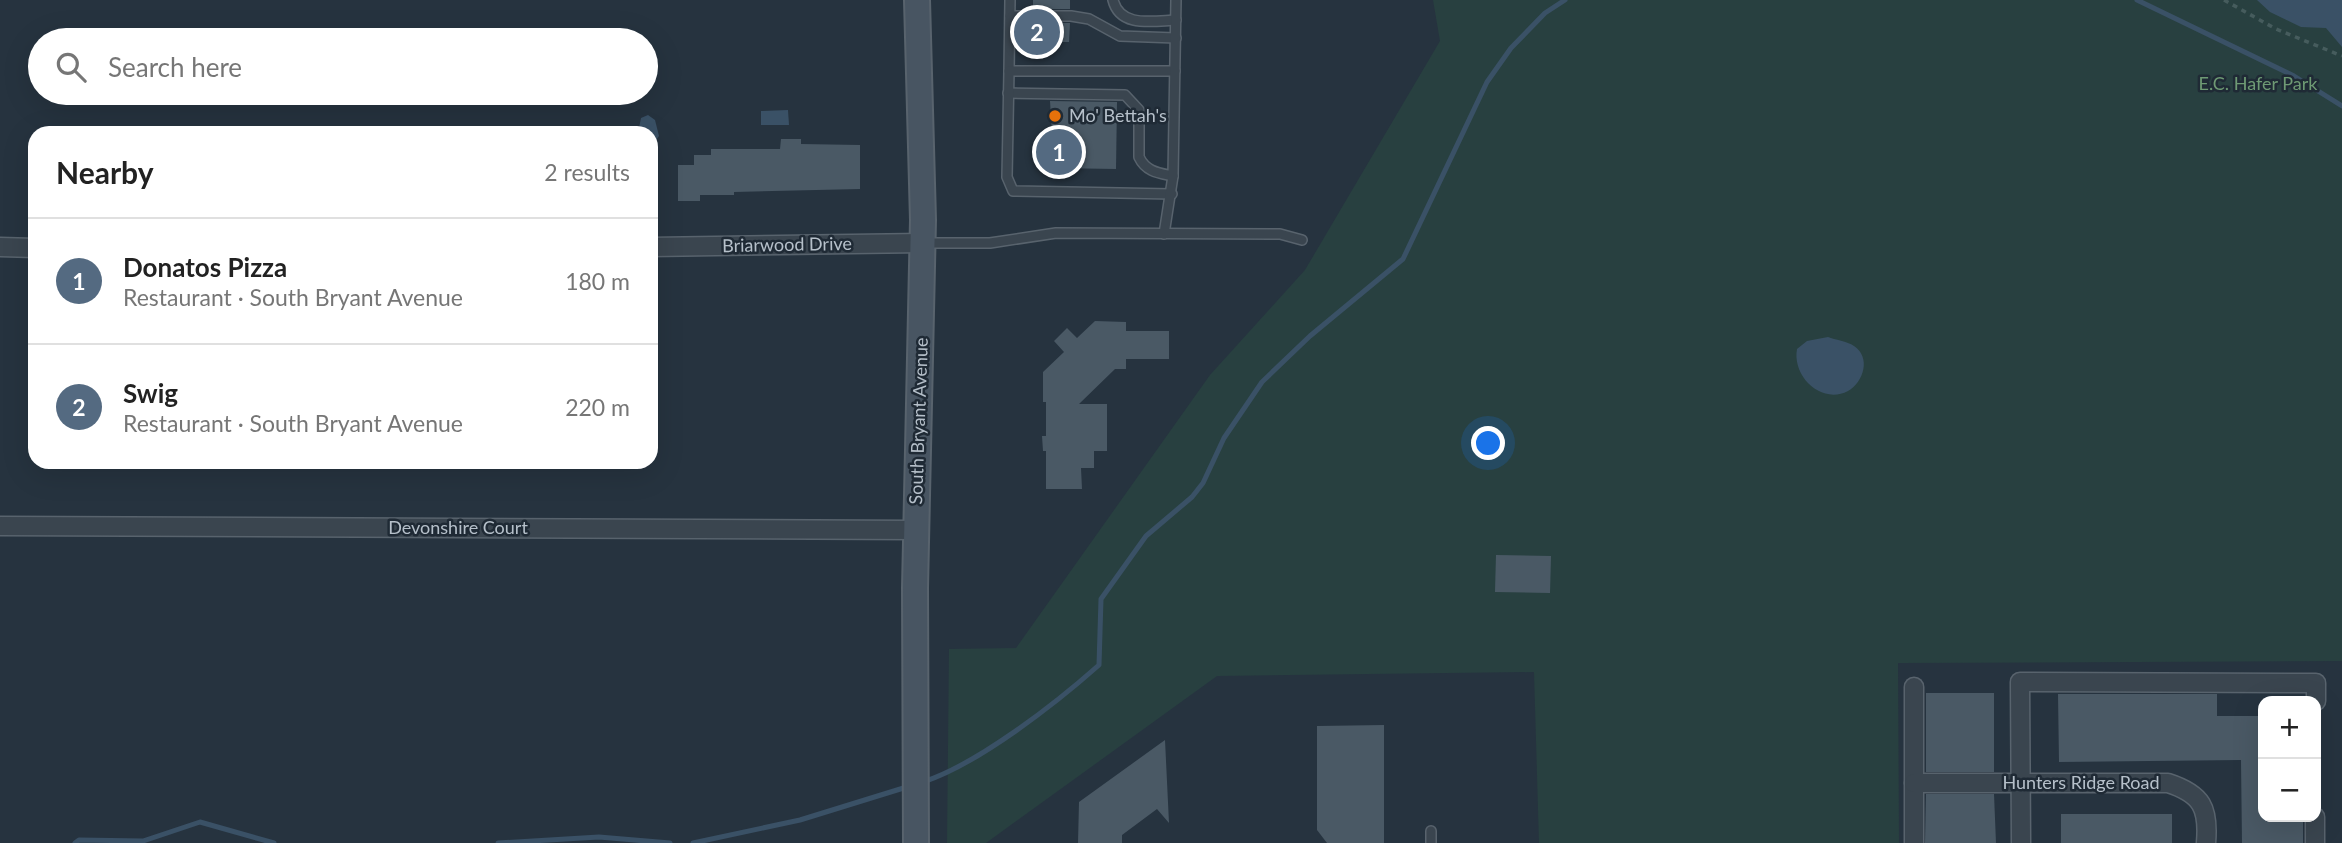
<!DOCTYPE html>
<html lang="en">
<head>
<meta charset="utf-8">
<style>
  :root { --surface:#fff; --page:#f6f6f6; --text:#222; --muted:#767676; --line:#e0e0e0; --accent:#546a81 }
  body { margin:0; font-family:Lato,sans-serif; background:var(--page); color:var(--text) }
  .controls { position:absolute; right:21px; bottom:21px; display:grid; overflow:hidden; border-radius:14px; box-shadow:0 7px 28px #0002 }
  .controls button { width:63px; height:63px; display:grid; place-items:center; padding:0; border:0; border-bottom:2px solid var(--line); background:var(--surface); color:var(--text); font:35px sans-serif }
  .you { position:absolute; left:1489px; top:444px; width:24px; height:24px; margin:-18px; border:5px solid #fff; border-radius:50%; background:#1a73e8; box-shadow:0 0 0 10px #1a73e833 }
  .badge { display:grid; place-items:center; width:46px; height:46px; border-radius:50%; background:var(--accent); color:#fff; font-size:23px; font-weight:700 }
  .pin { position:absolute; translate:-50% -50%; border:4px solid #fff; box-shadow:0 2px 7px #0006 }
  .list { margin:0; padding:0; list-style:none }
  h2 { display:flex; justify-content:space-between; align-items:center; height:91px; margin:0; padding:0 28px; font-size:30px }
  h2 small { font-size:23px; font-weight:400; color:var(--muted) }
  .list li { display:grid; grid-template-columns:46px 1fr auto; gap:21px; align-items:center; box-sizing:border-box; height:126px; padding:0 28px; border-top:2px solid var(--line) }
  .list b { display:block; font-size:26px; white-space:nowrap }
  .list p { margin:0; font-size:23px; white-space:nowrap; color:var(--muted) }
  .list em { font-size:23px; font-style:normal; color:var(--muted) }
  .icon { flex:none; width:38px; height:38px; fill:none; stroke:currentColor; stroke-width:2; stroke-linecap:round; stroke-linejoin:round }
  .map { position:relative; flex:none; width:2342px; height:843px; overflow:hidden }
  .search { position:absolute; background:var(--surface); box-shadow:0 7px 28px #0002; left:28px; top:28px; width:630px; height:77px; display:flex; align-items:center; gap:18px; box-sizing:border-box; padding:0 24px; border-radius:38px; color:var(--muted); font-size:26px }
  .panel { position:absolute; background:var(--surface); box-shadow:0 7px 28px #0002; left:28px; top:126px; width:630px; height:343px; border-radius:21px }
  .map>svg:first-child { display:block }
</style>
</head>
<body>
<div class="map">
<svg width="2342" height="843" viewBox="0 0 2342 843">
  <rect width="100%" height="100%" fill="#26333f"/>
  <!-- green -->
  <path fill="#284040" d="M1433,0H2342V661L1898,663L1899,843H1539L1534,672L1217,676L986,843H947L949,649L1016,648L1210,375L1305,270L1440,41Z"/>
  <!-- water -->
  <g fill="#3a5166">
    <path d="M2257,0H2342V47L2326,28L2301,27L2270,12Z"/>
    <path d="M788,110L789,125H761V111Z"/>
    <path d="M648,115L655,120L659,136L651,147V133H638L641,118Z"/>
    <path d="M1828,337C1835,340 1847,341 1854,346C1871,357 1864,382 1848,391C1821,405 1792,376 1797,349L1807,341Z"/>
  </g>
  <g fill="none" stroke-linecap="round" stroke-linejoin="round">
    <!-- stream -->
    <g stroke="#3a5166" stroke-width="5">
      <path d="M2137,0L2294,76L2342,106"/>
      <path d="M923,782C978,764 1055,704 1099,665L1101,599L1146,536L1192,497L1203,483L1224,438L1262,382L1310,336L1403,259L1487,82L1511,48L1545,13L1565,0"/>
      <path d="M75,843L79,840L143,841L200,822L274,843"/>
      <path d="M498,843L599,837L670,843"/>
      <path d="M693,843L800,820L910,786"/>
    </g>
  </g>
  <!-- building -->
  <g fill="#4a5965">
    <rect x="1033" y="0" width="37" height="9"/>
    <path d="M1033,23H1070L1069,42H1033Z"/>
    <path d="M1050,101L1117,102L1116,169L1054,168Z"/>
    <path d="M781,139H801V144L860,145V189L734,192V195H700V201H678V165H694V155H711V149H780Z"/>
    <path d="M1095,321L1126,322V331H1169V359H1126V369H1115L1079,404H1107V451H1094V468H1081L1082,489H1046V451H1043L1042,436H1046V402H1043V372L1064,352L1054,341L1067,328L1077,338Z"/>
    <path d="M1496,555L1551,556L1550,593L1495,592Z"/>
    <rect x="1926" y="693" width="68" height="79"/>
    <path d="M2058,694H2217V716H2263V819H2303V843H2242L2241,760L2059,762Z"/>
    <path d="M1384,725V843H1327L1317,830V726Z"/>
    <path d="M1165,740L1169,823L1157,809L1122,835V843H1078L1079,802Z"/>
    <path d="M1926,794H1994L1996,843H1925Z"/>
    <rect x="2061" y="814" width="111" height="29"/>
  </g>
  <g fill="none" stroke-linecap="round" stroke-linejoin="round">
    <!-- lane casing -->
    <g stroke="#58636d" stroke-width="12">
      <g id="lane">
        <path d="M1113,0C1120,28 1152,21 1176,20"/>
        <path d="M1010,16H1071L1089,19L1120,36L1176,38"/>
        <path d="M1009,71L1010,0"/>
        <path d="M1008,93L1125,95L1139,110V157C1146,172 1159,173 1173,176"/>
        <path d="M1172,194L1013,191L1007,177L1009,71H1175"/>
        <path d="M1164,234L1173,176L1176,0"/>
        <path d="M925,243H990L1056,233L1280,234L1302,240"/>
        <path d="M1431,831V843"/>
      </g>
    </g>
    <!-- street casing -->
    <g stroke="#58636d" stroke-width="21">
      <g id="street">
        <path d="M0,247L35,248"/>
        <path d="M651,247L923,243"/>
        <path d="M0,526L916,530"/>
        <path d="M1914,687V843"/>
        <path d="M1914,783H2168C2202,794 2209,808 2206,843"/>
        <path d="M2021,843L2020,682L2316,683V701"/>
        <path d="M2315,843V817"/>
      </g>
    </g>
    <!-- secondary casing -->
    <g stroke="#58636d" stroke-width="28">
      <path id="secondary" d="M916,843L915,588L923,220L917,0"/>
    </g>
    <!-- path -->
    <path stroke="#465c5d" stroke-width="3.5" stroke-dasharray="5 5" stroke-linecap="butt" d="M2224,0L2276,29L2342,56"/>
    <!-- lane -->
    <use href="#lane" stroke="#3a454f" stroke-width="9"/>
    <!-- street -->
    <use href="#street" stroke="#3a454f" stroke-width="18"/>
    <!-- secondary -->
    <use href="#secondary" stroke="#485562" stroke-width="24"/>
  </g>
  <!-- markers -->
  <circle fill="#e8710a" stroke="#1f2a35" stroke-width="2.5" cx="1055" cy="116" r="7"/>
  <g text-anchor="middle" stroke-width="5" stroke-linejoin="round" paint-order="stroke">
    <!-- park labels -->
    <g font-size="18" fill="#6e9a74" stroke="#1f2a35">
      <text x="2258" y="90">E.C. Hafer Park</text>
    </g>
    <!-- poi labels -->
    <g font-size="18" fill="#b6c0ca" stroke="#1f2a35" text-anchor="start">
      <text x="1069" y="122">Mo' Bettah's</text>
    </g>
    <!-- street labels -->
    <g font-size="18" fill="#b6c0ca" stroke="#1f2a35">
      <text transform="translate(787 245) rotate(-1)" y="6">Briarwood Drive</text>
      <text transform="translate(919 421) rotate(-88)" y="6">South Bryant Avenue</text>
      <text x="458" y="534">Devonshire Court</text>
      <text x="2081" y="789">Hunters Ridge Road</text>
    </g>
  </g>
</svg>
<div class="controls">
<button>+</button>
<button>−</button>
</div>
<div class="you"></div>
<div class="pin badge" style="left:1059px;top:152px">1</div>
<div class="pin badge" style="left:1037px;top:32px">2</div>
<div class="search"><svg class="icon" aria-label="search" viewBox="0 0 24 24"><circle cx="10" cy="10" r="6"/><path d="M15 15l6 6"/></svg>Search here</div>
<section class="panel">
<h2>Nearby<small>2 results</small></h2>
<ul class="list">
<li><span class="badge">1</span><div><b>Donatos Pizza</b><p>Restaurant · South Bryant Avenue</p></div><em>180 m</em></li>
<li><span class="badge">2</span><div><b>Swig</b><p>Restaurant · South Bryant Avenue</p></div><em>220 m</em></li>
</ul>
</section>
</div>
</body>
</html>
